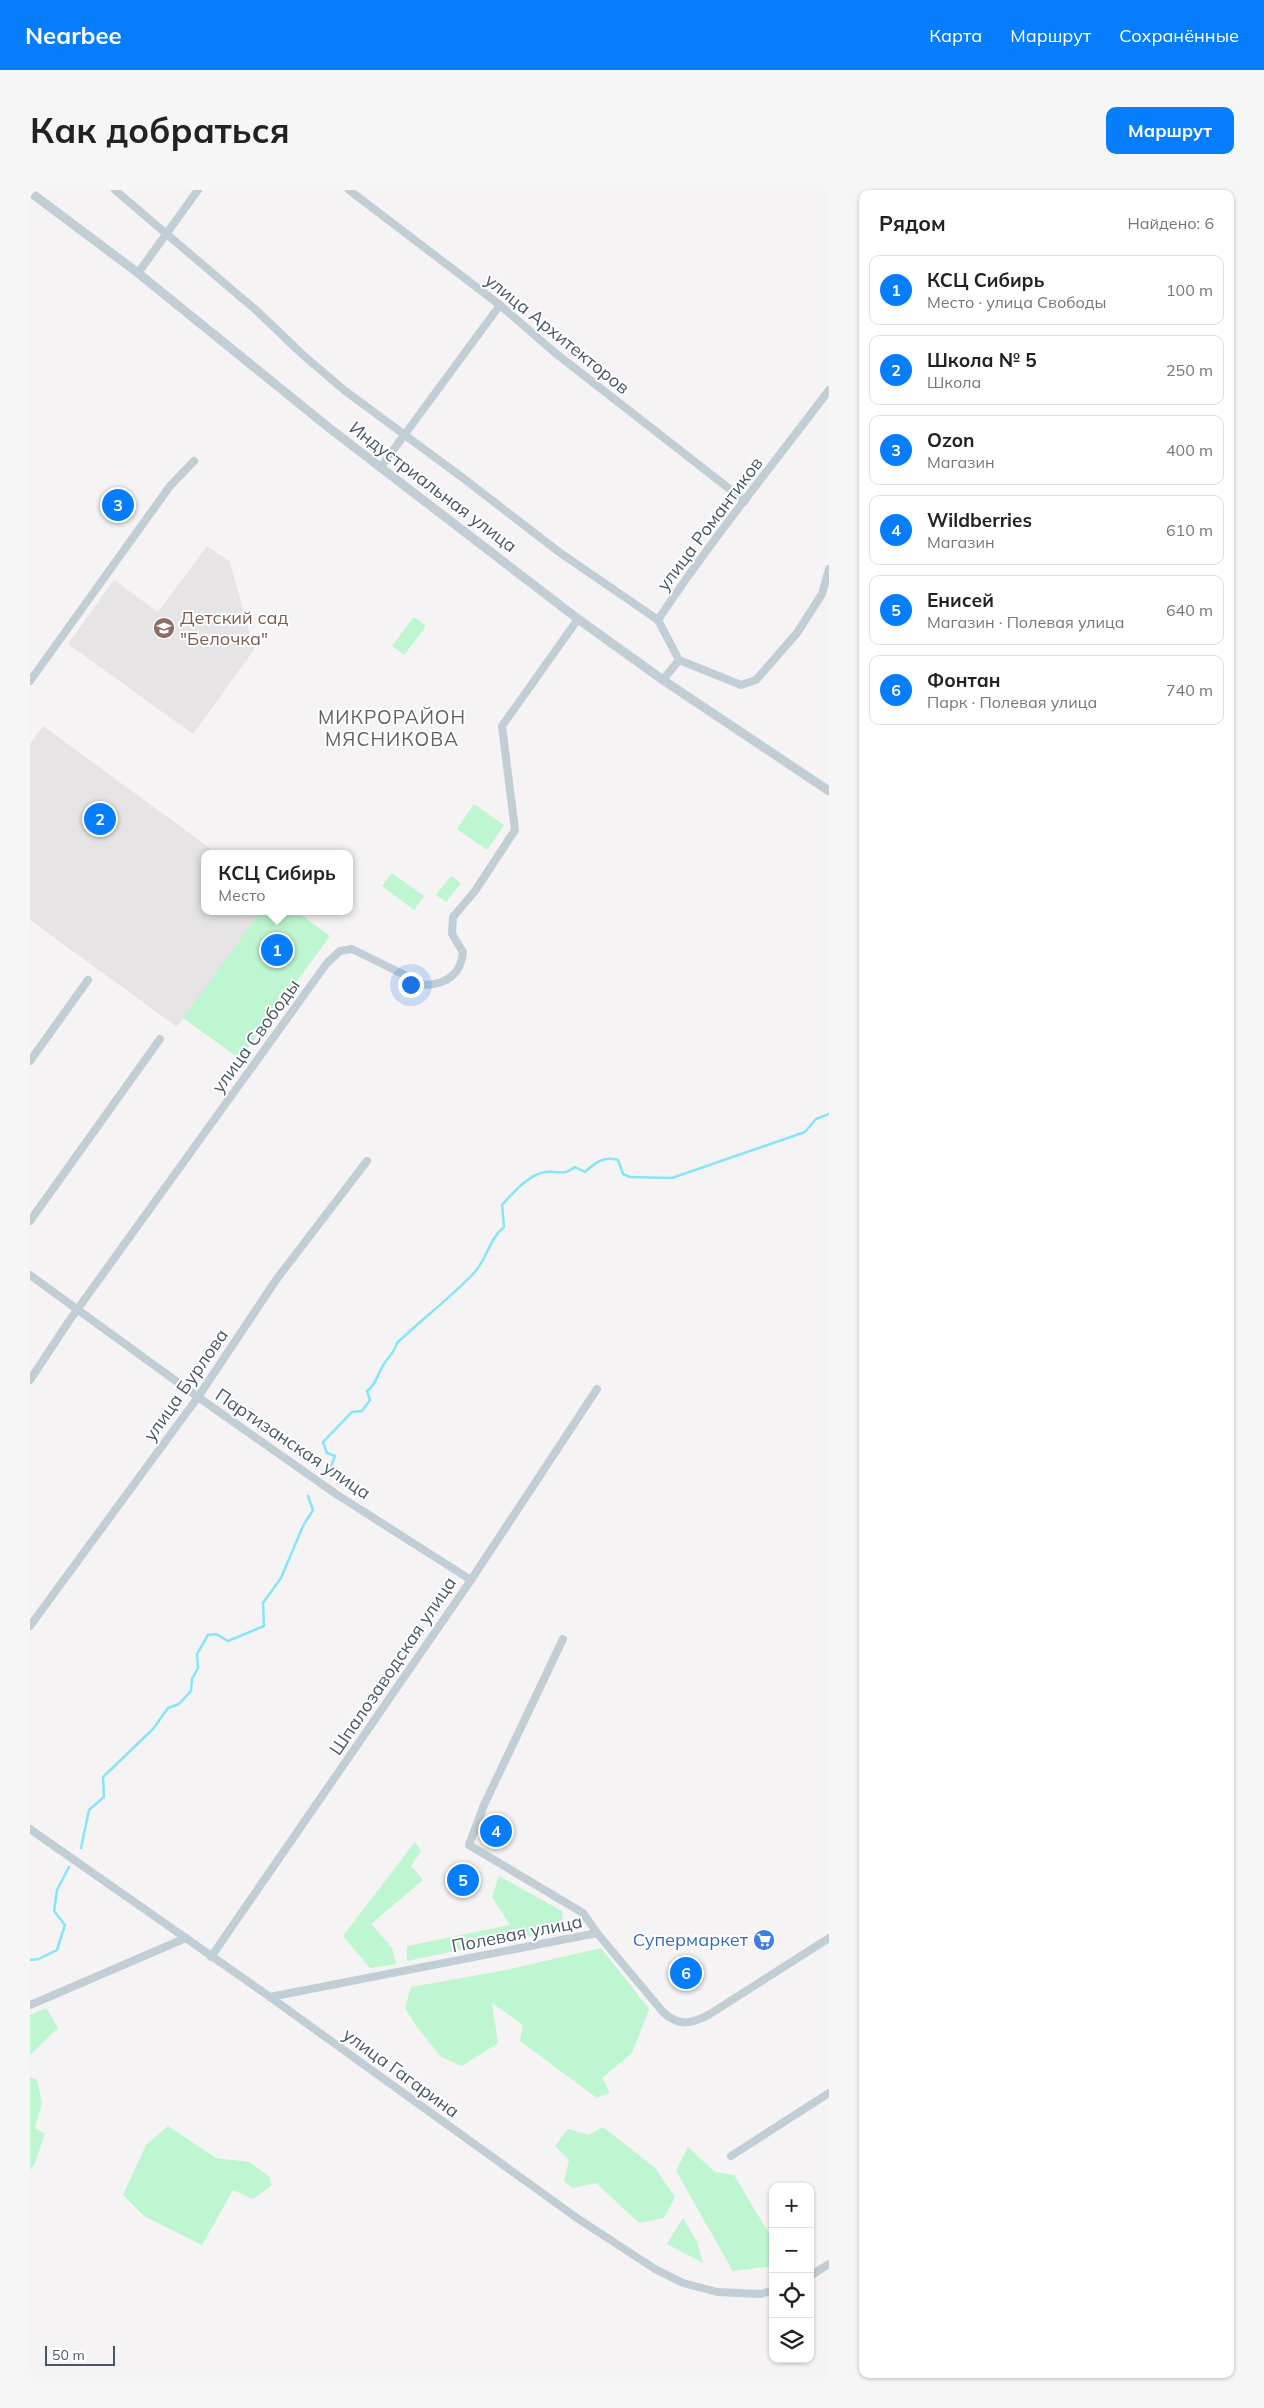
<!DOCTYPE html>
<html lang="ru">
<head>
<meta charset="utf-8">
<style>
  :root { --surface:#fff; --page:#f6f6f6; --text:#222; --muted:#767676; --line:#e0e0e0; --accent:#057dfc }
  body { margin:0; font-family:Mulish,sans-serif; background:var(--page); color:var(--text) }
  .controls { position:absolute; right:15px; bottom:15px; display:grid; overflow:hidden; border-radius:10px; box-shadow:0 1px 4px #0004 }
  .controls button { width:45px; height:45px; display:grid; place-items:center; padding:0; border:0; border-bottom:1px solid var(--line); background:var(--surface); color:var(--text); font:25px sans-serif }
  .scale { position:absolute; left:15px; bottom:12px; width:70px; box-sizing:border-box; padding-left:5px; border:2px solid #485763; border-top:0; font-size:14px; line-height:18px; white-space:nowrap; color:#485763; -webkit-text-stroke:4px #fff; paint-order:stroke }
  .you { position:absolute; left:380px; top:794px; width:18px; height:18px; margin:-12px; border:4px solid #fff; border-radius:50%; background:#1a73e8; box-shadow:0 0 0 8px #1a73e833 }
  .badge { display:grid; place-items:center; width:32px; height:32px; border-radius:50%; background:var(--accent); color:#fff; font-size:16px; font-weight:700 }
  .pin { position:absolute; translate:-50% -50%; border:2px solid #fff; box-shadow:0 1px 5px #0006 }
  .popup { position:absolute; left:171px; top:660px; width:152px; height:65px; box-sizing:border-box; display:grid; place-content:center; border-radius:10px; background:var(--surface); filter:drop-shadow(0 1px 4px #0005); font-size:16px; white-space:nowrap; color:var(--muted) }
  .popup b { font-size:19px; color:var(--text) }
  .popup::after { content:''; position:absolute; left:50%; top:100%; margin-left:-10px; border:10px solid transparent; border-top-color:var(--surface) }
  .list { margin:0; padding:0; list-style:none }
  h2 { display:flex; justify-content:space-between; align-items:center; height:65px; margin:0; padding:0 20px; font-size:21px }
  h2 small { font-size:16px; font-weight:400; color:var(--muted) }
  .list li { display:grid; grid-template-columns:32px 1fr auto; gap:15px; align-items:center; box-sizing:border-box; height:70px; margin:0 10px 10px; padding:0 10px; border:1px solid var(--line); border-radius:10px }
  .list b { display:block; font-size:19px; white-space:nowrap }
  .list p { margin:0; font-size:16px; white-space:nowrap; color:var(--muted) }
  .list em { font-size:16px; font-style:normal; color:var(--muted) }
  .icon { flex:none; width:28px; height:28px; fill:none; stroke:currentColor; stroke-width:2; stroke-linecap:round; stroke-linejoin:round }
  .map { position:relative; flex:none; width:799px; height:2188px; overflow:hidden; border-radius:10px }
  header { display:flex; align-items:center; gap:30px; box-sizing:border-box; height:70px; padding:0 25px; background:var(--accent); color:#fff }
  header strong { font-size:24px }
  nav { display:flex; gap:28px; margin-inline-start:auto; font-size:18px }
  .intro { display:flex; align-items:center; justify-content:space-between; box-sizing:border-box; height:120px; padding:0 30px }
  h1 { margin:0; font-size:35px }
  .button { padding:12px 22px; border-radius:10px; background:var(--accent); color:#fff; font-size:18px; font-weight:700 }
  main { display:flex; gap:30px; padding:0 30px }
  aside { flex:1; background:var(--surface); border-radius:10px; box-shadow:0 1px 4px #0004 }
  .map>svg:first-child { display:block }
</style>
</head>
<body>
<header>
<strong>Nearbee</strong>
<nav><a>Карта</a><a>Маршрут</a><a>Сохранённые</a></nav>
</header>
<div class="intro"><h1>Как добраться</h1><a class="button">Маршрут</a></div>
<main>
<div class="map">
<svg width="799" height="2188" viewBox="0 0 799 2188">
  <rect width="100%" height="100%" fill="#f5f3f3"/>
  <!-- education -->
  <g fill="#e6e4e5">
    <path d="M177,356L200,372L224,460L163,544L38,454L84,390L128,422Z"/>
    <path d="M13,536L188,664H174V721H231L147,837L0,730V554Z"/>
  </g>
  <!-- green -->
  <g fill="#bef6d1">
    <path d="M383,428H386L395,435V438L374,465L362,456Z"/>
    <path d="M444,614L474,635L457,660L427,639Z"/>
    <path d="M362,683L394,706L384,720L352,696Z"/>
    <path d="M421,686L431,693L416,712L406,705Z"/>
    <path d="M231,721H266L300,746L210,869L153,828Z"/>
    <path d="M385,1652L391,1661L381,1676L393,1690L341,1734L362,1758L366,1774L340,1778L313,1746Z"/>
    <path d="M469,1686L532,1721L533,1739L377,1771V1756L480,1735L462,1707Z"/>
    <path d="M571,1758L619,1819L602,1863L572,1888L580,1903L567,1908L490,1851L493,1835L462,1813L468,1853L432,1876L411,1867L387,1837L375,1818L381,1797L476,1780Z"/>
    <path d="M16,1818L28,1838L0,1865V1825Z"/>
    <path d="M0,1887L7,1890L12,1913L5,1938L15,1944L4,1975L0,1980Z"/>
    <path d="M138,1936L186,1968L219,1972L240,1987L241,1996L223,2009L203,2000L172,2055L114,2026L93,2005L116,1955Z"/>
    <path d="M573,1937L625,1978L645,2007L634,2028L609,2033L566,1993L543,1998L534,1991L539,1970L525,1956L538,1939L559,1945Z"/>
    <path d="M658,1957L685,1982L704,1985L743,2050V2076L703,2081L646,1981Z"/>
    <path d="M653,2028L667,2052L673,2073L637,2054Z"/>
  </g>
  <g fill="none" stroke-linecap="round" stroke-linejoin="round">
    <!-- stream -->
    <g stroke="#87e5f7" stroke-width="2.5">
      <path d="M298,1283L305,1266L297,1263L293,1252L322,1222L332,1221L340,1210L337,1201C347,1194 347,1184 354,1174C359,1166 364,1163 367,1153C391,1130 419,1109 442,1085C457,1071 458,1050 474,1037L472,1015C483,1003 498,985 515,982C529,980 532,987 545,977L555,982C566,972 574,966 588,970L593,984L600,987L642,988L775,942L786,929L799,924"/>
      <path d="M51,1658L59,1620L74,1607L73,1587L123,1539L138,1518L149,1514L161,1501L162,1489L168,1478L167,1464L178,1445L186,1444L198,1451L234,1436L233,1413L251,1388L273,1336L283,1320L278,1306"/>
      <path d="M0,1770L9,1769L27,1760L35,1735L24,1721L27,1700L39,1677"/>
    </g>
    <!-- minor -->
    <g stroke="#c2ced5" stroke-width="8">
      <path d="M85,0L227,121L273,165L314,200L433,288L529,362L628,430"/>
      <path d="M319,0L470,115L524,162L715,311"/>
      <path d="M108,83L168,0"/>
      <path d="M350,278L470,115"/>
      <path d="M649,470L711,495L726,490L767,443L792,404L799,379"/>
      <path d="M633,490L649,470L628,430C681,350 742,276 799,200"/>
      <path d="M0,491L140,296L164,271"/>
      <path d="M0,871L58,790"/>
      <path d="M0,1031L130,849"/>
      <path d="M0,1085L168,1207L306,1304L441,1390"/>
      <path d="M0,1190L39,1131L297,773L310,761L322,759L395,795C417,794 431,784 433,762L422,744L423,727L445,701L485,640L472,536L548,429"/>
      <path d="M0,1436L168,1207L246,1090L337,971"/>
      <path d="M533,1449L454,1615L439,1655L553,1723L567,1743"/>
      <path d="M0,1639L240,1807L547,2028L625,2079L653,2093L687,2102L731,2104L743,2100"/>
      <path d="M181,1767L441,1390L567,1199"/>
      <path d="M240,1807L567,1743L633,1822C649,1837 662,1834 680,1824L799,1748"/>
      <path d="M0,1815L156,1748"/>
      <path d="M701,1966L799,1903"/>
      <path d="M780,2086L799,2074"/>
    </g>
    <!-- tertiary -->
    <path stroke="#c2ced5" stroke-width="9" d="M0,2L108,83L298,237L548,429L633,490L799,601"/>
  </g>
  <!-- icons -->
  <defs>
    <g id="school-disc" transform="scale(1.125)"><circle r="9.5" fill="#8d6e63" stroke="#fff"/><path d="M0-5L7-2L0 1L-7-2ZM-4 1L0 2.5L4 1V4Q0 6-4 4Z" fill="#fff"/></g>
    <g id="supermarket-disc" transform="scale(1.125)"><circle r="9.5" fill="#3f7fe0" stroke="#fff"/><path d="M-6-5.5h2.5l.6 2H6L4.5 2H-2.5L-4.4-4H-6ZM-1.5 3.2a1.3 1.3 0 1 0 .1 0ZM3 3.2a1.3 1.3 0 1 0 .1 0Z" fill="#fff"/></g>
  </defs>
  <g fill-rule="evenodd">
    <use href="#school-disc" x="134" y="438"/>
    <use href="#supermarket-disc" x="734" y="1750"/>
  </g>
  <g text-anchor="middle" stroke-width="4" stroke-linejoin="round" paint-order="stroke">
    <!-- street labels -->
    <g font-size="18" fill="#485763" stroke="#fff">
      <text transform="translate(527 144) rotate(39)" y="6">улица Архитекторов</text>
      <text transform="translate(403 297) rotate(37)" y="6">Индустриальная улица</text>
      <text transform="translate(680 334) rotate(-53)" y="6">улица Романтиков</text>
      <text transform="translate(226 846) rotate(-54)" y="6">улица Свободы</text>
      <text transform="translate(156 1195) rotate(-55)" y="6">улица Бурлова</text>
      <text transform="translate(263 1254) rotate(34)" y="6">Партизанская улица</text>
      <text transform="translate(363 1476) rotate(-56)" y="6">Шпалозаводская улица</text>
      <text transform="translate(487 1744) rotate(-11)" y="6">Полевая улица</text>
      <text transform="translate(371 1883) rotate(36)" y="6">улица Гагарина</text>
    </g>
    <!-- education labels -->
    <g font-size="18" fill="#785e54" stroke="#fff" text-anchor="start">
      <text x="150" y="434">Детский сад<tspan x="150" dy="21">"Белочка"</tspan></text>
    </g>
    <!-- shop labels -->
    <g font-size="18" fill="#366cbe" stroke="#fff" text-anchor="end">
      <text x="718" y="1756">Супермаркет</text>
    </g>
    <!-- neighbourhood labels -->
    <g font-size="19" letter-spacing="1" fill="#5e6369" stroke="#fff">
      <text x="362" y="534">МИКРОРАЙОН<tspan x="362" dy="22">МЯСНИКОВА</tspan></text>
    </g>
  </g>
</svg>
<div class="controls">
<button>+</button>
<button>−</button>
<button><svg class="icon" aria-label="locate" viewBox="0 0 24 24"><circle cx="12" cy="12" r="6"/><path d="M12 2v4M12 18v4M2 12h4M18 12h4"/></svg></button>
<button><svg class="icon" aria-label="layers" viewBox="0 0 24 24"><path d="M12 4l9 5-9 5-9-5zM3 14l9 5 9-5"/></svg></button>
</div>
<div class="scale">50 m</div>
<div class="you"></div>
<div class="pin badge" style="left:247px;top:760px">1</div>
<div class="popup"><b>КСЦ Сибирь</b>Место</div>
<div class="pin badge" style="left:70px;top:629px">2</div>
<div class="pin badge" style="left:88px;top:315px">3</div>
<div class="pin badge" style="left:466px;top:1641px">4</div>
<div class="pin badge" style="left:433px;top:1690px">5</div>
<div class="pin badge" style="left:656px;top:1783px">6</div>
</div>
<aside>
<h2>Рядом<small>Найдено: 6</small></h2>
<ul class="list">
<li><span class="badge">1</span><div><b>КСЦ Сибирь</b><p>Место · улица Свободы</p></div><em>100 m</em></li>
<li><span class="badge">2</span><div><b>Школа № 5</b><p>Школа</p></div><em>250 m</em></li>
<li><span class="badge">3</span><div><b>Ozon</b><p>Магазин</p></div><em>400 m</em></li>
<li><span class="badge">4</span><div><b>Wildberries</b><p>Магазин</p></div><em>610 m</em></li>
<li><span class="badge">5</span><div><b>Енисей</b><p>Магазин · Полевая улица</p></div><em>640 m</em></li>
<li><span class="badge">6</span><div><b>Фонтан</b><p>Парк · Полевая улица</p></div><em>740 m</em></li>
</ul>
</aside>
</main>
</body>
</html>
